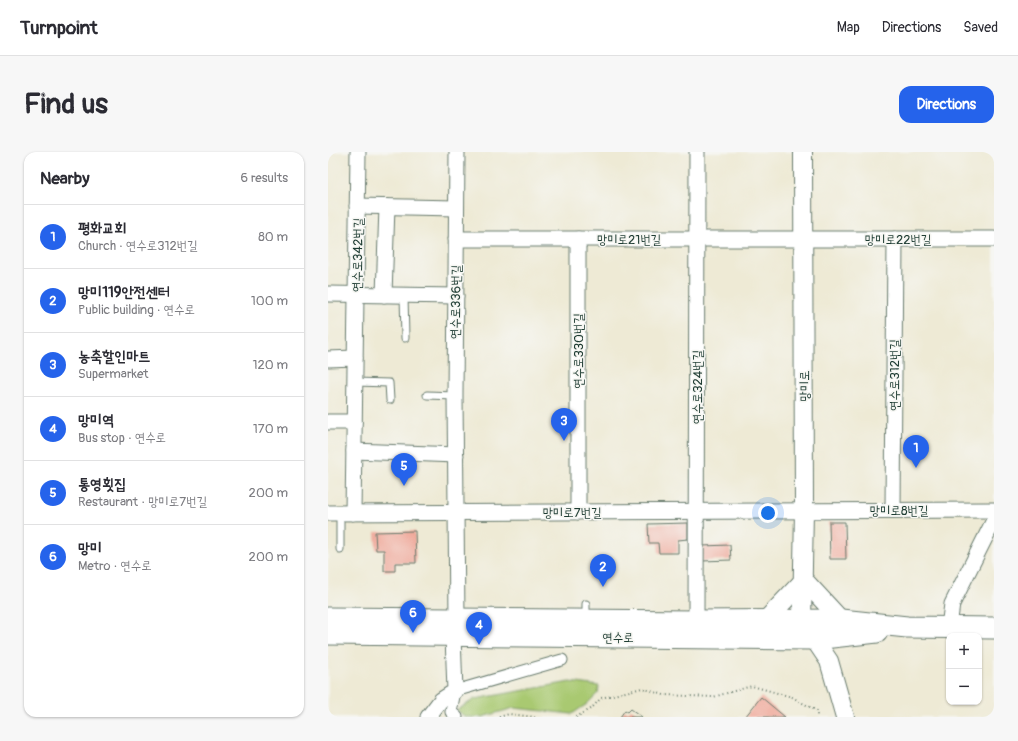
<!DOCTYPE html>
<html lang="en">
<head>
<meta charset="utf-8">
<style>
  :root { --surface:#fff; --page:#f7f7f7; --text:#2b2b33; --muted:#7c7c81; --line:#e1e1e2; --accent:#2563eb }
  body { margin:0; font-family:Pangolin,"Poor Story",sans-serif; background:var(--page); color:var(--text) }
  .controls { position:absolute; right:12px; bottom:12px; display:grid; overflow:hidden; border-radius:8px; box-shadow:0 1px 3px #0004 }
  .controls button { width:36px; height:36px; display:grid; place-items:center; padding:0; border:0; border-bottom:1px solid var(--line); background:var(--surface); color:var(--text); font:20px sans-serif }
  .you { position:absolute; left:440px; top:361px; width:14px; height:14px; margin:-10px; border:3px solid #fff; border-radius:50%; background:#1a73e8; box-shadow:0 0 0 6px #1a73e833 }
  .badge { display:grid; place-items:center; width:26px; height:26px; border-radius:50%; background:var(--accent); color:#fff; font-size:13px; font-weight:700 }
  .pin { position:absolute; translate:-50% -33px; filter:drop-shadow(0 1px 2px #0008) }
  .pin::after { content:''; position:absolute; top:21px; width:14px; height:12px; background:inherit; clip-path:polygon(0 0,100% 0,50% 100%) }
  .list { margin:0; padding:0; list-style:none }
  h2 { display:flex; justify-content:space-between; align-items:center; height:52px; margin:0; padding:0 16px; font-size:17px }
  h2 small { font-size:13px; font-weight:400; color:var(--muted) }
  .list li { display:grid; grid-template-columns:26px 1fr auto; gap:12px; align-items:center; box-sizing:border-box; height:64px; padding:0 16px; border-top:1px solid var(--line) }
  .list b { display:block; font-size:15px; white-space:nowrap }
  .list p { margin:0; font-size:13px; white-space:nowrap; color:var(--muted) }
  .list em { font-size:13px; font-style:normal; color:var(--muted) }
  .map { position:relative; flex:none; width:666px; height:565px; overflow:hidden; border-radius:12px }
  header { display:flex; align-items:center; gap:24px; box-sizing:border-box; height:56px; padding:0 20px; background:var(--surface); border-bottom:1px solid var(--line) }
  header strong { font-size:19px }
  nav { display:flex; gap:22px; margin-inline-start:auto; font-size:14px }
  .intro { display:flex; align-items:center; justify-content:space-between; box-sizing:border-box; height:96px; padding:0 24px }
  h1 { margin:0; font-size:28px }
  .button { padding:10px 18px; border-radius:12px; background:var(--accent); color:#fff; font-size:14px; font-weight:700 }
  main { display:flex; gap:24px; padding:0 24px }
  aside { flex:1; background:var(--surface); border-radius:12px; box-shadow:0 1px 3px #0004 }
  .map>svg:first-child { display:block }
</style>
</head>
<body>
<header>
<strong>Turnpoint</strong>
<nav><a>Map</a><a>Directions</a><a>Saved</a></nav>
</header>
<div class="intro"><h1>Find us</h1><a class="button">Directions</a></div>
<main>
<aside>
<h2>Nearby<small>6 results</small></h2>
<ul class="list">
<li><span class="badge">1</span><div><b>평화교회</b><p>Church · 연수로312번길</p></div><em>80 m</em></li>
<li><span class="badge">2</span><div><b>망미119안전센터</b><p>Public building · 연수로</p></div><em>100 m</em></li>
<li><span class="badge">3</span><div><b>농축할인마트</b><p>Supermarket</p></div><em>120 m</em></li>
<li><span class="badge">4</span><div><b>망미역</b><p>Bus stop · 연수로</p></div><em>170 m</em></li>
<li><span class="badge">5</span><div><b>통영횟집</b><p>Restaurant · 망미로7번길</p></div><em>200 m</em></li>
<li><span class="badge">6</span><div><b>망미</b><p>Metro · 연수로</p></div><em>200 m</em></li>
</ul>
</aside>
<div class="map">
<svg width="666" height="565" viewBox="0 0 666 565">
  <rect width="100%" height="100%" fill="#f6f6f2"/>
  <filter id="ink" filterUnits="userSpaceOnUse"><feTurbulence type="fractalNoise" baseFrequency=".025" numOctaves="2"/><feDisplacementMap in="SourceGraphic" scale="8" xChannelSelector="R" yChannelSelector="G"/><feConvolveMatrix kernelMatrix="1 2 1 2 8 2 1 2 1" color-interpolation-filters="sRGB"/></filter>
  <filter id="wash" filterUnits="userSpaceOnUse"><feTurbulence type="fractalNoise" baseFrequency=".012" numOctaves="4" result="noise"/><feDisplacementMap in="SourceGraphic" scale="16" xChannelSelector="R" yChannelSelector="G"/><feGaussianBlur stdDeviation="0.9" result="paint"/><feColorMatrix in="noise" values="0 0 0 0 0 0 0 0 0 0 0 0 0 0 0 0 0 1.4 0 .05"/><feComposite in="paint" operator="in"/></filter>
  <g filter="url(#wash)">
    <rect width="100%" height="100%" fill="#eeead5"/>
    <!-- green -->
    <path fill="#a9c971" stroke="#648352" d="M242,530L271,534L270,541L259,552L244,562L186,556L154,565H137L129,558L147,547Z"/>
    <g id="blocks">
      <!-- building -->
      <g fill="#efa799">
        <path d="M501,370H517L518,407H502Z"/>
        <path d="M360,371V387L350,388V401H331L330,391H321L320,372Z"/>
        <path d="M87,379L88,411H67V419H56V398H48L47,380Z"/>
        <path d="M402,393L403,408L374,409V394Z"/>
        <path d="M433,545L457,565H417Z"/>
        <path d="M303,557L314,565H292L297,558L300,560Z"/>
      </g>
    </g>
  </g>
  <g filter="url(#ink)">
    <use href="#blocks" fill-opacity="0" stroke="#677a6c" stroke-width="1"/>
    <g fill="none" stroke-linecap="round" stroke-linejoin="round">
      <!-- service casing -->
      <g stroke="#677a6c" stroke-width="9">
        <g id="service">
          <path d="M76,143L77,186"/>
          <path d="M27,230L61,231L62,248"/>
          <path d="M99,243L127,244"/>
          <path d="M12,361V397"/>
          <path d="M258,452V467"/>
        </g>
      </g>
      <!-- pedestrian casing -->
      <g stroke="#677a6c" stroke-width="13">
        <path id="pedestrian" d="M129,565L123,560L127,539L234,508"/>
      </g>
      <!-- minor casing -->
      <g stroke="#677a6c" stroke-width="17">
        <g id="minor">
          <path d="M29,54L128,56"/>
          <path d="M128,87H666"/>
          <path d="M0,142L128,144"/>
          <path d="M56,143L59,55"/>
          <path d="M0,207L27,206"/>
          <path d="M0,270H26"/>
          <path d="M26,299L128,303"/>
          <path d="M565,358L567,87"/>
          <path d="M250,360V87"/>
          <path d="M0,361L666,358"/>
          <path d="M25,361L30,0"/>
          <path d="M129,468L127,244L129,0"/>
          <path d="M368,469L369,0"/>
          <path d="M621,475L624,452L666,368"/>
          <path d="M100,565L113,548L127,539L125,484"/>
        </g>
      </g>
      <!-- tertiary casing -->
      <g stroke="#677a6c" stroke-width="20">
        <g id="tertiary">
          <path d="M475,0L476,358L474,469L501,509L517,565"/>
          <path d="M437,469L476,428L513,468"/>
        </g>
      </g>
      <!-- secondary casing -->
      <g stroke="#677a6c" stroke-width="23">
        <g id="secondary">
          <path d="M0,466L368,469L513,468L579,475L666,476"/>
          <path d="M0,482L486,487L549,480"/>
        </g>
      </g>
      <!-- path -->
      <g stroke="#677a6c" stroke-width="2" stroke-dasharray="1 3" stroke-linecap="butt">
        <path d="M171,565L181,562L207,565"/>
        <path d="M248,565L263,557L273,546L314,536L336,543L385,545L424,534L464,545L489,559V565"/>
      </g>
      <!-- service -->
      <use href="#service" stroke="#fff" stroke-width="7"/>
      <!-- pedestrian -->
      <use href="#pedestrian" stroke="#fff" stroke-width="11"/>
      <!-- minor -->
      <use href="#minor" stroke="#fff" stroke-width="15"/>
      <!-- tertiary -->
      <use href="#tertiary" stroke="#fff" stroke-width="18"/>
      <!-- secondary -->
      <use href="#secondary" stroke="#fff" stroke-width="21"/>
    </g>
  </g>
  <g text-anchor="middle" stroke-width="3" stroke-linejoin="round" paint-order="stroke">
    <!-- street labels -->
    <g font-size="13" fill="#1f3d34" stroke="#f6f6f2">
      <text x="301" y="92">망미로21번길</text>
      <text x="570" y="92">망미로22번길</text>
      <text transform="translate(29 103) rotate(-89)" y="5">연수로342번길</text>
      <text transform="translate(127 150) rotate(-89)" y="5">연수로336번길</text>
      <text transform="translate(250 199) rotate(-90)" y="5">연수로330번길</text>
      <text transform="translate(566 223) rotate(-90)" y="5">연수로312번길</text>
      <text transform="translate(476 234) rotate(-90)" y="5">망미로</text>
      <text transform="translate(369 235) rotate(-90)" y="5">연수로324번길</text>
      <text x="571" y="363">망미로8번길</text>
      <text x="244" y="365">망미로7번길</text>
      <text x="290" y="490">연수로</text>
    </g>
  </g>
</svg>
<div class="controls">
<button>+</button>
<button>−</button>
</div>
<div class="you"></div>
<div class="pin badge" style="left:588px;top:316px">1</div>
<div class="pin badge" style="left:275px;top:435px">2</div>
<div class="pin badge" style="left:236px;top:289px">3</div>
<div class="pin badge" style="left:151px;top:493px">4</div>
<div class="pin badge" style="left:76px;top:334px">5</div>
<div class="pin badge" style="left:85px;top:481px">6</div>
</div>
</main>
</body>
</html>
